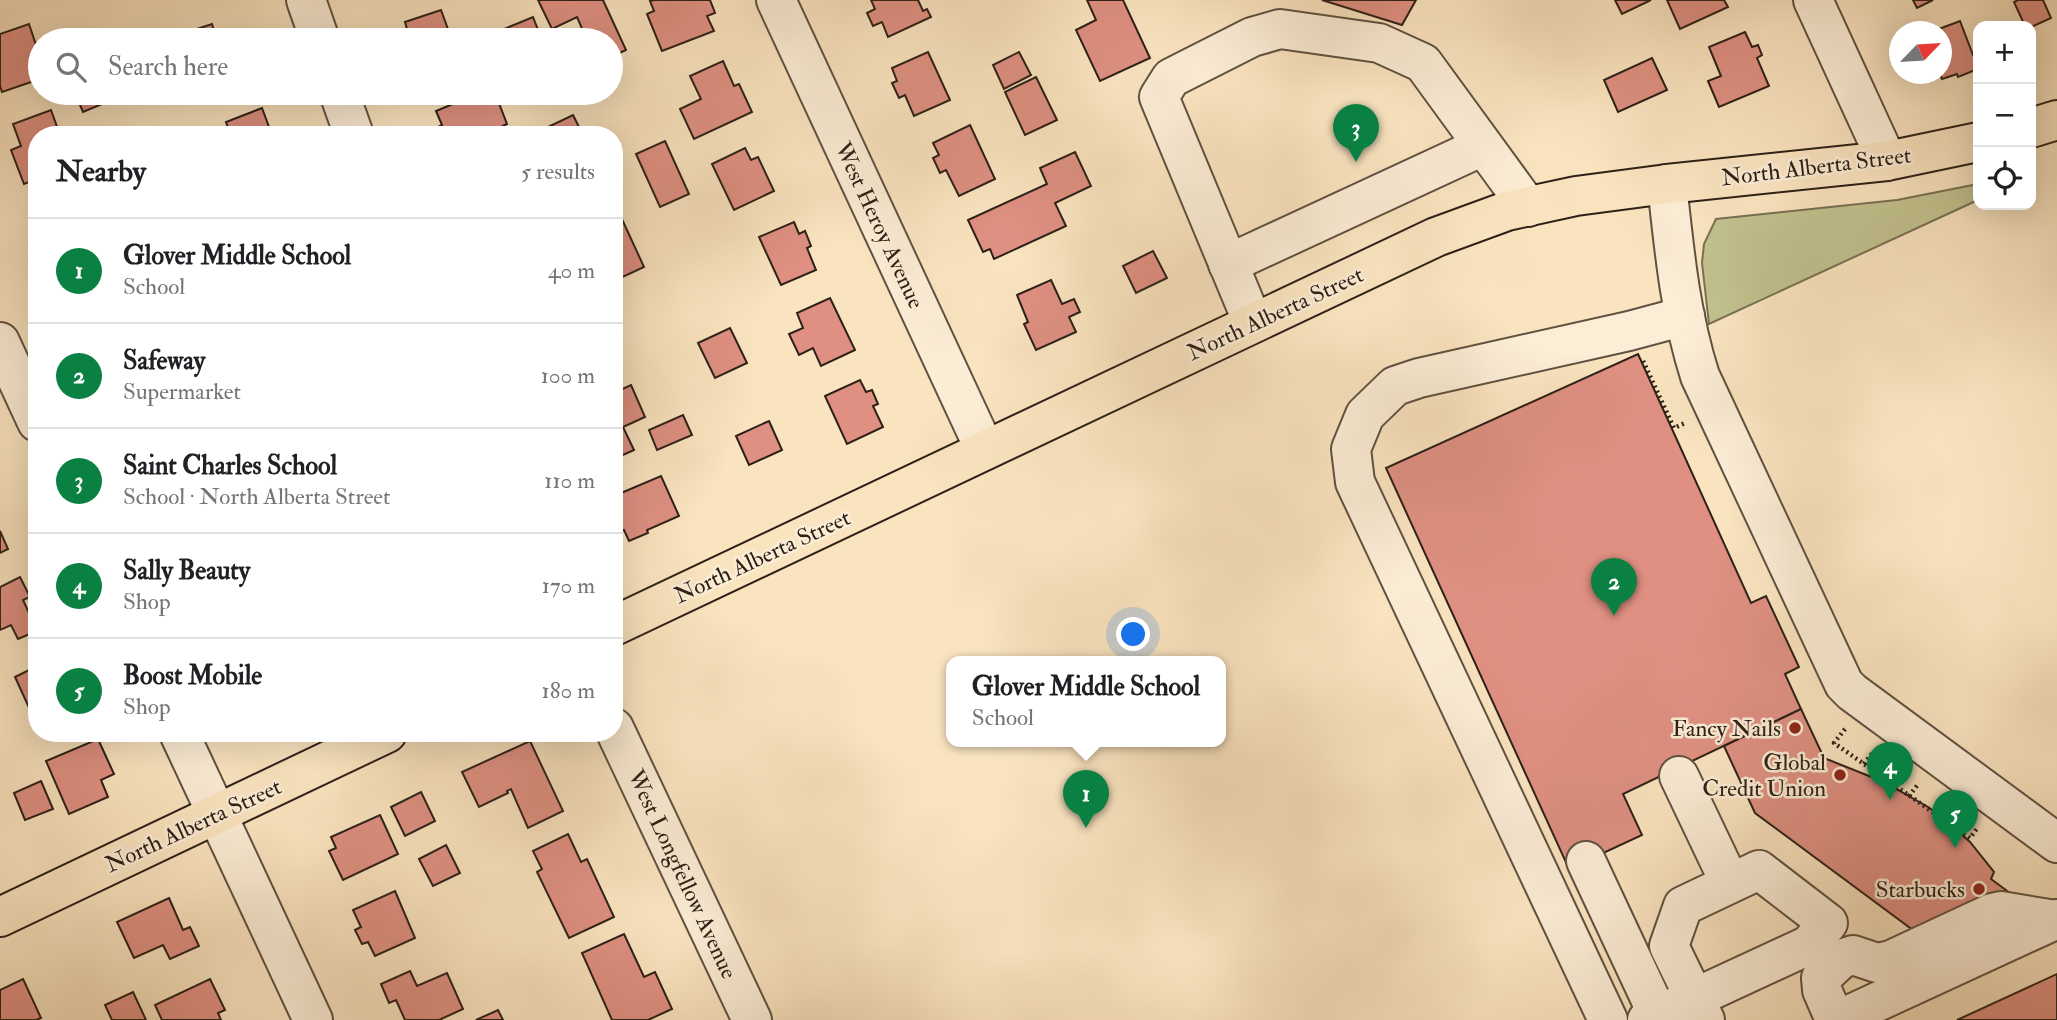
<!DOCTYPE html>
<html lang="en">
<head>
<meta charset="utf-8">
<style>
  :root { --surface:#fff; --page:#f6f6f6; --text:#202124; --muted:#757577; --line:#e0e0e0; --accent:#0b8043 }
  body { margin:0; font-family:"IM FELL Double Pica",serif; background:var(--page); color:var(--text) }
  .controls { position:absolute; right:21px; top:21px; display:grid; overflow:hidden; border-radius:14px; box-shadow:0 7px 28px #0002 }
  .controls button { width:63px; height:63px; display:grid; place-items:center; padding:0; border:0; border-bottom:2px solid var(--line); background:var(--surface); color:var(--text); font:35px sans-serif }
  .compass { position:absolute; left:1889px; top:21px; width:63px; height:63px; border-radius:50%; background:var(--surface); box-shadow:0 7px 28px #0002; rotate:65deg }
  .you { position:absolute; left:1134px; top:635px; width:24px; height:24px; margin:-18px; border:5px solid #fff; border-radius:50%; background:#1a73e8; box-shadow:0 0 0 10px #1a73e833 }
  .badge { display:grid; place-items:center; width:46px; height:46px; border-radius:50%; background:var(--accent); color:#fff; font-size:23px; font-weight:700 }
  .pin { position:absolute; translate:-50% -58px; filter:drop-shadow(0 2px 4px #0008) }
  .pin::after { content:''; position:absolute; top:37px; width:24px; height:21px; background:inherit; clip-path:polygon(0 0,100% 0,50% 100%) }
  .popup { position:absolute; left:946px; top:656px; width:280px; height:91px; box-sizing:border-box; display:grid; place-content:center; border-radius:14px; background:var(--surface); filter:drop-shadow(0 2px 5px #0005); font-size:23px; white-space:nowrap; color:var(--muted) }
  .popup b { font-size:26px; color:var(--text) }
  .popup::after { content:''; position:absolute; left:50%; top:100%; margin-left:-14px; border:14px solid transparent; border-top-color:var(--surface) }
  .list { margin:0; padding:0; list-style:none }
  h2 { display:flex; justify-content:space-between; align-items:center; height:91px; margin:0; padding:0 28px; font-size:30px }
  h2 small { font-size:23px; font-weight:400; color:var(--muted) }
  .list li { display:grid; grid-template-columns:46px 1fr auto; gap:21px; align-items:center; box-sizing:border-box; height:105px; padding:0 28px; border-top:2px solid var(--line) }
  .list b { display:block; font-size:26px; white-space:nowrap }
  .list p { margin:0; font-size:23px; white-space:nowrap; color:var(--muted) }
  .list em { font-size:23px; font-style:normal; color:var(--muted) }
  .icon { flex:none; width:38px; height:38px; fill:none; stroke:currentColor; stroke-width:2; stroke-linecap:round; stroke-linejoin:round }
  .map { position:relative; flex:none; width:2057px; height:1020px; overflow:hidden }
  .search { position:absolute; background:var(--surface); box-shadow:0 7px 28px #0002; left:28px; top:28px; width:595px; height:77px; display:flex; align-items:center; gap:18px; box-sizing:border-box; padding:0 24px; border-radius:38px; color:var(--muted); font-size:26px }
  .panel { position:absolute; background:var(--surface); box-shadow:0 7px 28px #0002; left:28px; top:126px; width:595px; height:616px; border-radius:28px }
  .map>svg:first-child { display:block }
</style>
</head>
<body>
<div class="map">
<svg width="2057" height="1020" viewBox="0 0 2057 1020">
  <rect width="100%" height="100%" fill="#fae4c0"/>
  <filter id="stains"><feTurbulence type="fractalNoise" baseFrequency=".00286" numOctaves="4"/><feColorMatrix values="0 0 0 0 .2 0 0 0 0 .09 0 0 0 0 .02 0 0 0 .5 -.17"/></filter>
  <radialGradient id="worn" r=".72"><stop offset=".6" stop-color="#630" stop-opacity="0"/><stop offset="1" stop-color="#630" stop-opacity=".3"/></radialGradient>
  <!-- green -->
  <path fill="#c2c28f" stroke="#787153" stroke-width="2" d="M1978,184V200L1709,324L1702,263L1704,244L1716,219L1897,200Z"/>
  <!-- building -->
  <g fill="#df9082" stroke="#2d2017" stroke-width="2">
    <path d="M538,0H603L626,50L611,57V40H587L577,17L552,29Z"/>
    <path d="M654,0H710L715,13L707,16L714,31L662,51L647,14L654,11L650,1Z"/>
    <path d="M871,0H918L923,11L927,9L931,17L888,37L882,22L873,26L867,13L875,9Z"/>
    <path d="M1087,0H1123L1150,58L1100,81L1076,30L1096,20Z"/>
    <path d="M1322,0H1416L1402,25Z"/>
    <path d="M1615,0H1651L1622,14Z"/>
    <path d="M1667,0H1724L1728,7L1680,29Z"/>
    <path d="M1913,0H1933L1917,8Z"/>
    <path d="M2018,0H2043L2051,18L2031,27L2025,26L2014,2Z"/>
    <path d="M441,10L452,40H410L405,22Z"/>
    <path d="M533,17L542,40H509L504,29Z"/>
    <path d="M1960,21L1973,55L1978,53V62L1976,63L1978,69L1958,77L1957,74L1942,79L1940,74L1941,32H1931Z"/>
    <path d="M29,24L40,57V79L2,92L0,86V34Z"/>
    <path d="M212,24L217,40H163Z"/>
    <path d="M92,29L97,40H65Z"/>
    <path d="M1745,32L1752,47L1758,45L1762,55L1757,58L1769,86L1719,107L1708,81L1721,76L1709,47Z"/>
    <path d="M928,52L950,100L914,116L905,95L899,98L892,83L897,81L892,68Z"/>
    <path d="M1019,52L1031,75L1004,89L993,65Z"/>
    <path d="M1652,58L1667,90L1618,112L1604,80Z"/>
    <path d="M723,61L734,86L739,84L752,112L694,139L680,109L701,99L690,76Z"/>
    <path d="M1036,77L1057,120L1025,135L1005,92Z"/>
    <path d="M75,93H117L119,97L83,112Z"/>
    <path d="M448,93H495L507,124L485,135H438L436,128L442,125L436,111L453,104Z"/>
    <path d="M262,108L272,135H231L226,122Z"/>
    <path d="M51,110L60,135H37V179L24,184L11,150L21,146L13,124Z"/>
    <path d="M573,115L583,135H552L548,127Z"/>
    <path d="M970,125L995,179L959,196L946,170L940,173L933,158L939,155L933,143Z"/>
    <path d="M665,141L689,194L660,207L636,154Z"/>
    <path d="M745,148L751,160L758,157L774,191L734,210L712,164Z"/>
    <path d="M1075,152L1091,186L1055,203L1066,226L994,259L990,249L983,252L968,220L1047,184L1040,168Z"/>
    <path d="M621,217L644,267L614,281V220Z"/>
    <path d="M794,222L799,234L805,231L811,246L807,248L816,270L781,285L759,237Z"/>
    <path d="M1153,251L1167,278L1136,293L1123,266Z"/>
    <path d="M1051,280L1062,304L1074,299L1080,312L1069,317L1076,332L1036,350L1024,324L1028,322L1017,295Z"/>
    <path d="M830,298L855,350L821,366L813,348L799,355L789,334L803,328L797,313Z"/>
    <path d="M730,328L747,363L715,378L698,343Z"/>
    <path d="M1638,354L1751,603L1766,596L1799,667L1785,674L1801,709L1623,794L1642,835L1569,869L1386,468Z"/>
    <path d="M860,380L866,392L872,390L878,404L873,406L883,427L847,444L825,396Z"/>
    <path d="M631,385L645,417L623,427L634,450L614,459V393Z"/>
    <path d="M683,415L692,435L657,450L649,430Z"/>
    <path d="M769,421L782,450L749,465L736,436Z"/>
    <path d="M661,476L679,516L647,530L648,533L629,541L624,530L617,533L614,526V496Z"/>
    <path d="M0,531L8,549L0,553Z"/>
    <path d="M20,577L30,597L23,600L30,615L37,613V631L18,639L11,625L0,630V587Z"/>
    <path d="M37,666V725L15,677Z"/>
    <path d="M1801,709L1824,758L1884,782L1928,807L1946,820L1970,842L1994,872L1991,879L2010,893L1921,936L1755,813L1724,746Z"/>
    <path d="M98,739L114,774L101,780L108,797L69,814L46,761Z"/>
    <path d="M530,741L563,811L528,828L511,789L507,791L508,793L479,807L462,772Z"/>
    <path d="M41,781L53,809L25,820L14,793Z"/>
    <path d="M421,792L435,821L405,836L391,807Z"/>
    <path d="M380,815L398,854L343,880L329,851L336,848L331,837Z"/>
    <path d="M568,834L581,862L587,859L614,917L569,938L537,872L542,869L533,851Z"/>
    <path d="M446,845L460,873L433,886L419,859Z"/>
    <path d="M395,891L415,938L375,956L368,942L362,944L355,930L361,927L353,910Z"/>
    <path d="M169,898L183,930L190,927L199,946L170,959L163,945L134,958L117,922Z"/>
    <path d="M624,934L644,977L655,972L672,1009L648,1020H612L582,953Z"/>
    <path d="M410,971L417,986L447,973L463,1009L439,1020H405L396,1000L389,1003L381,984Z"/>
    <path d="M2057,974V1020H1957Z"/>
    <path d="M23,979L41,1018L36,1020H0V990Z"/>
    <path d="M210,979L225,1010L218,1013L221,1020H162L155,1005Z"/>
    <path d="M133,992L146,1020H112L105,1005Z"/>
    <path d="M498,1010L503,1020H476Z"/>
  </g>
  <g fill="none" stroke-linecap="round" stroke-linejoin="round">
    <!-- minor casing -->
    <g stroke="#605141" stroke-width="42">
      <g id="minor">
        <path d="M306,0L320,40"/>
        <path d="M776,0L985,450"/>
        <path d="M1813,0L1887,161"/>
        <path d="M339,93L354,135"/>
        <path d="M1667,184C1674,248 1680,314 1700,376L1844,684L1852,692L2057,843"/>
        <path d="M1228,264L1483,146"/>
        <path d="M1253,323L1159,97L1171,78L1252,37L1280,29L1379,43L1423,63L1528,207"/>
        <path d="M0,342L37,422"/>
        <path d="M614,728L752,1020"/>
        <path d="M179,733L313,1020"/>
        <path d="M1679,776L1730,883"/>
        <path d="M1586,861L1658,1015"/>
        <path d="M1608,1020L1355,482L1351,449L1365,415L1395,386L1419,378L1629,331L1685,316"/>
        <path d="M1647,1020L1809,945L1828,923L1759,870L1683,906L1669,946L1705,1020"/>
        <path d="M1835,1020L1822,990L1821,978L1841,959L1853,955L1877,963L1891,960L1992,913L2001,911L2055,920"/>
        <path d="M1838,1020L2057,919"/>
      </g>
    </g>
    <!-- major casing -->
    <g stroke="#2d2017" stroke-width="42">
      <g id="major">
        <path d="M2031,128L2057,120"/>
        <path d="M614,626L1436,237L1507,211L1576,196L1667,184L1887,161L1978,142"/>
        <path d="M0,917L387,733"/>
      </g>
    </g>
    <!-- path -->
    <g stroke="#2d2017" stroke-width="4.5" stroke-dasharray="2 3.5" stroke-linecap="butt">
      <path d="M1643,361L1674,428L1685,423"/>
      <path d="M1845,729L1834,743L1970,838L1978,827"/>
      <path d="M1864,764L1874,751"/>
      <path d="M1909,796L1919,783"/>
    </g>
    <!-- minor -->
    <use href="#minor" stroke="#fcedd6" stroke-width="38"/>
    <!-- major -->
    <use href="#major" stroke="#fae4c0" stroke-width="38"/>
  </g>
  <!-- markers -->
  <g fill="#8f2418" stroke="#fcedd6" stroke-width="2.5">
    <circle cx="1795" cy="728" r="7"/>
    <circle cx="1840" cy="775" r="7"/>
    <circle cx="1979" cy="889" r="7"/>
  </g>
  <g text-anchor="middle" stroke-width="5" stroke-linejoin="round" paint-order="stroke">
    <!-- street labels -->
    <g font-size="23" fill="#2d2017" stroke="#fcedd6">
      <text transform="translate(1816 166) rotate(-7)" y="8">North Alberta Street</text>
      <text transform="translate(880 225) rotate(65)" y="8">West Heroy Avenue</text>
      <text transform="translate(1275 313) rotate(-25)" y="8">North Alberta Street</text>
      <text transform="translate(762 556) rotate(-25)" y="8">North Alberta Street</text>
      <text transform="translate(193 825) rotate(-25)" y="8">North Alberta Street</text>
      <text transform="translate(683 874) rotate(65)" y="8">West Longfellow Avenue</text>
    </g>
    <!-- poi labels -->
    <g font-size="23" fill="#2d2017" stroke="#fcedd6" text-anchor="end">
      <text x="1781" y="736">Fancy Nails</text>
      <text x="1826" y="770">Global<tspan x="1826" dy="26">Credit Union</tspan></text>
      <text x="1965" y="897">Starbucks</text>
    </g>
  </g>
  <rect width="100%" height="100%" filter="url(#stains)"/>
  <rect width="100%" height="100%" fill="url(#worn)"/>
</svg>
<div class="controls">
<button>+</button>
<button>−</button>
<button><svg class="icon" aria-label="locate" viewBox="0 0 24 24"><circle cx="12" cy="12" r="6"/><path d="M12 2v4M12 18v4M2 12h4M18 12h4"/></svg></button>
</div>
<svg class="compass" viewBox="-18 -18 36 36"><path d="M0-13l5 13h-10z" fill="#e53935"/><path d="M0 13l5-13h-10z" fill="#757577"/></svg>
<div class="you"></div>
<div class="pin badge" style="left:1086px;top:828px">1</div>
<div class="popup"><b>Glover Middle School</b>School</div>
<div class="pin badge" style="left:1614px;top:616px">2</div>
<div class="pin badge" style="left:1356px;top:162px">3</div>
<div class="pin badge" style="left:1890px;top:800px">4</div>
<div class="pin badge" style="left:1955px;top:848px">5</div>
<div class="search"><svg class="icon" aria-label="search" viewBox="0 0 24 24"><circle cx="10" cy="10" r="6"/><path d="M15 15l6 6"/></svg>Search here</div>
<section class="panel">
<h2>Nearby<small>5 results</small></h2>
<ul class="list">
<li><span class="badge">1</span><div><b>Glover Middle School</b><p>School</p></div><em>40 m</em></li>
<li><span class="badge">2</span><div><b>Safeway</b><p>Supermarket</p></div><em>100 m</em></li>
<li><span class="badge">3</span><div><b>Saint Charles School</b><p>School · North Alberta Street</p></div><em>110 m</em></li>
<li><span class="badge">4</span><div><b>Sally Beauty</b><p>Shop</p></div><em>170 m</em></li>
<li><span class="badge">5</span><div><b>Boost Mobile</b><p>Shop</p></div><em>180 m</em></li>
</ul>
</section>
</div>
</body>
</html>
